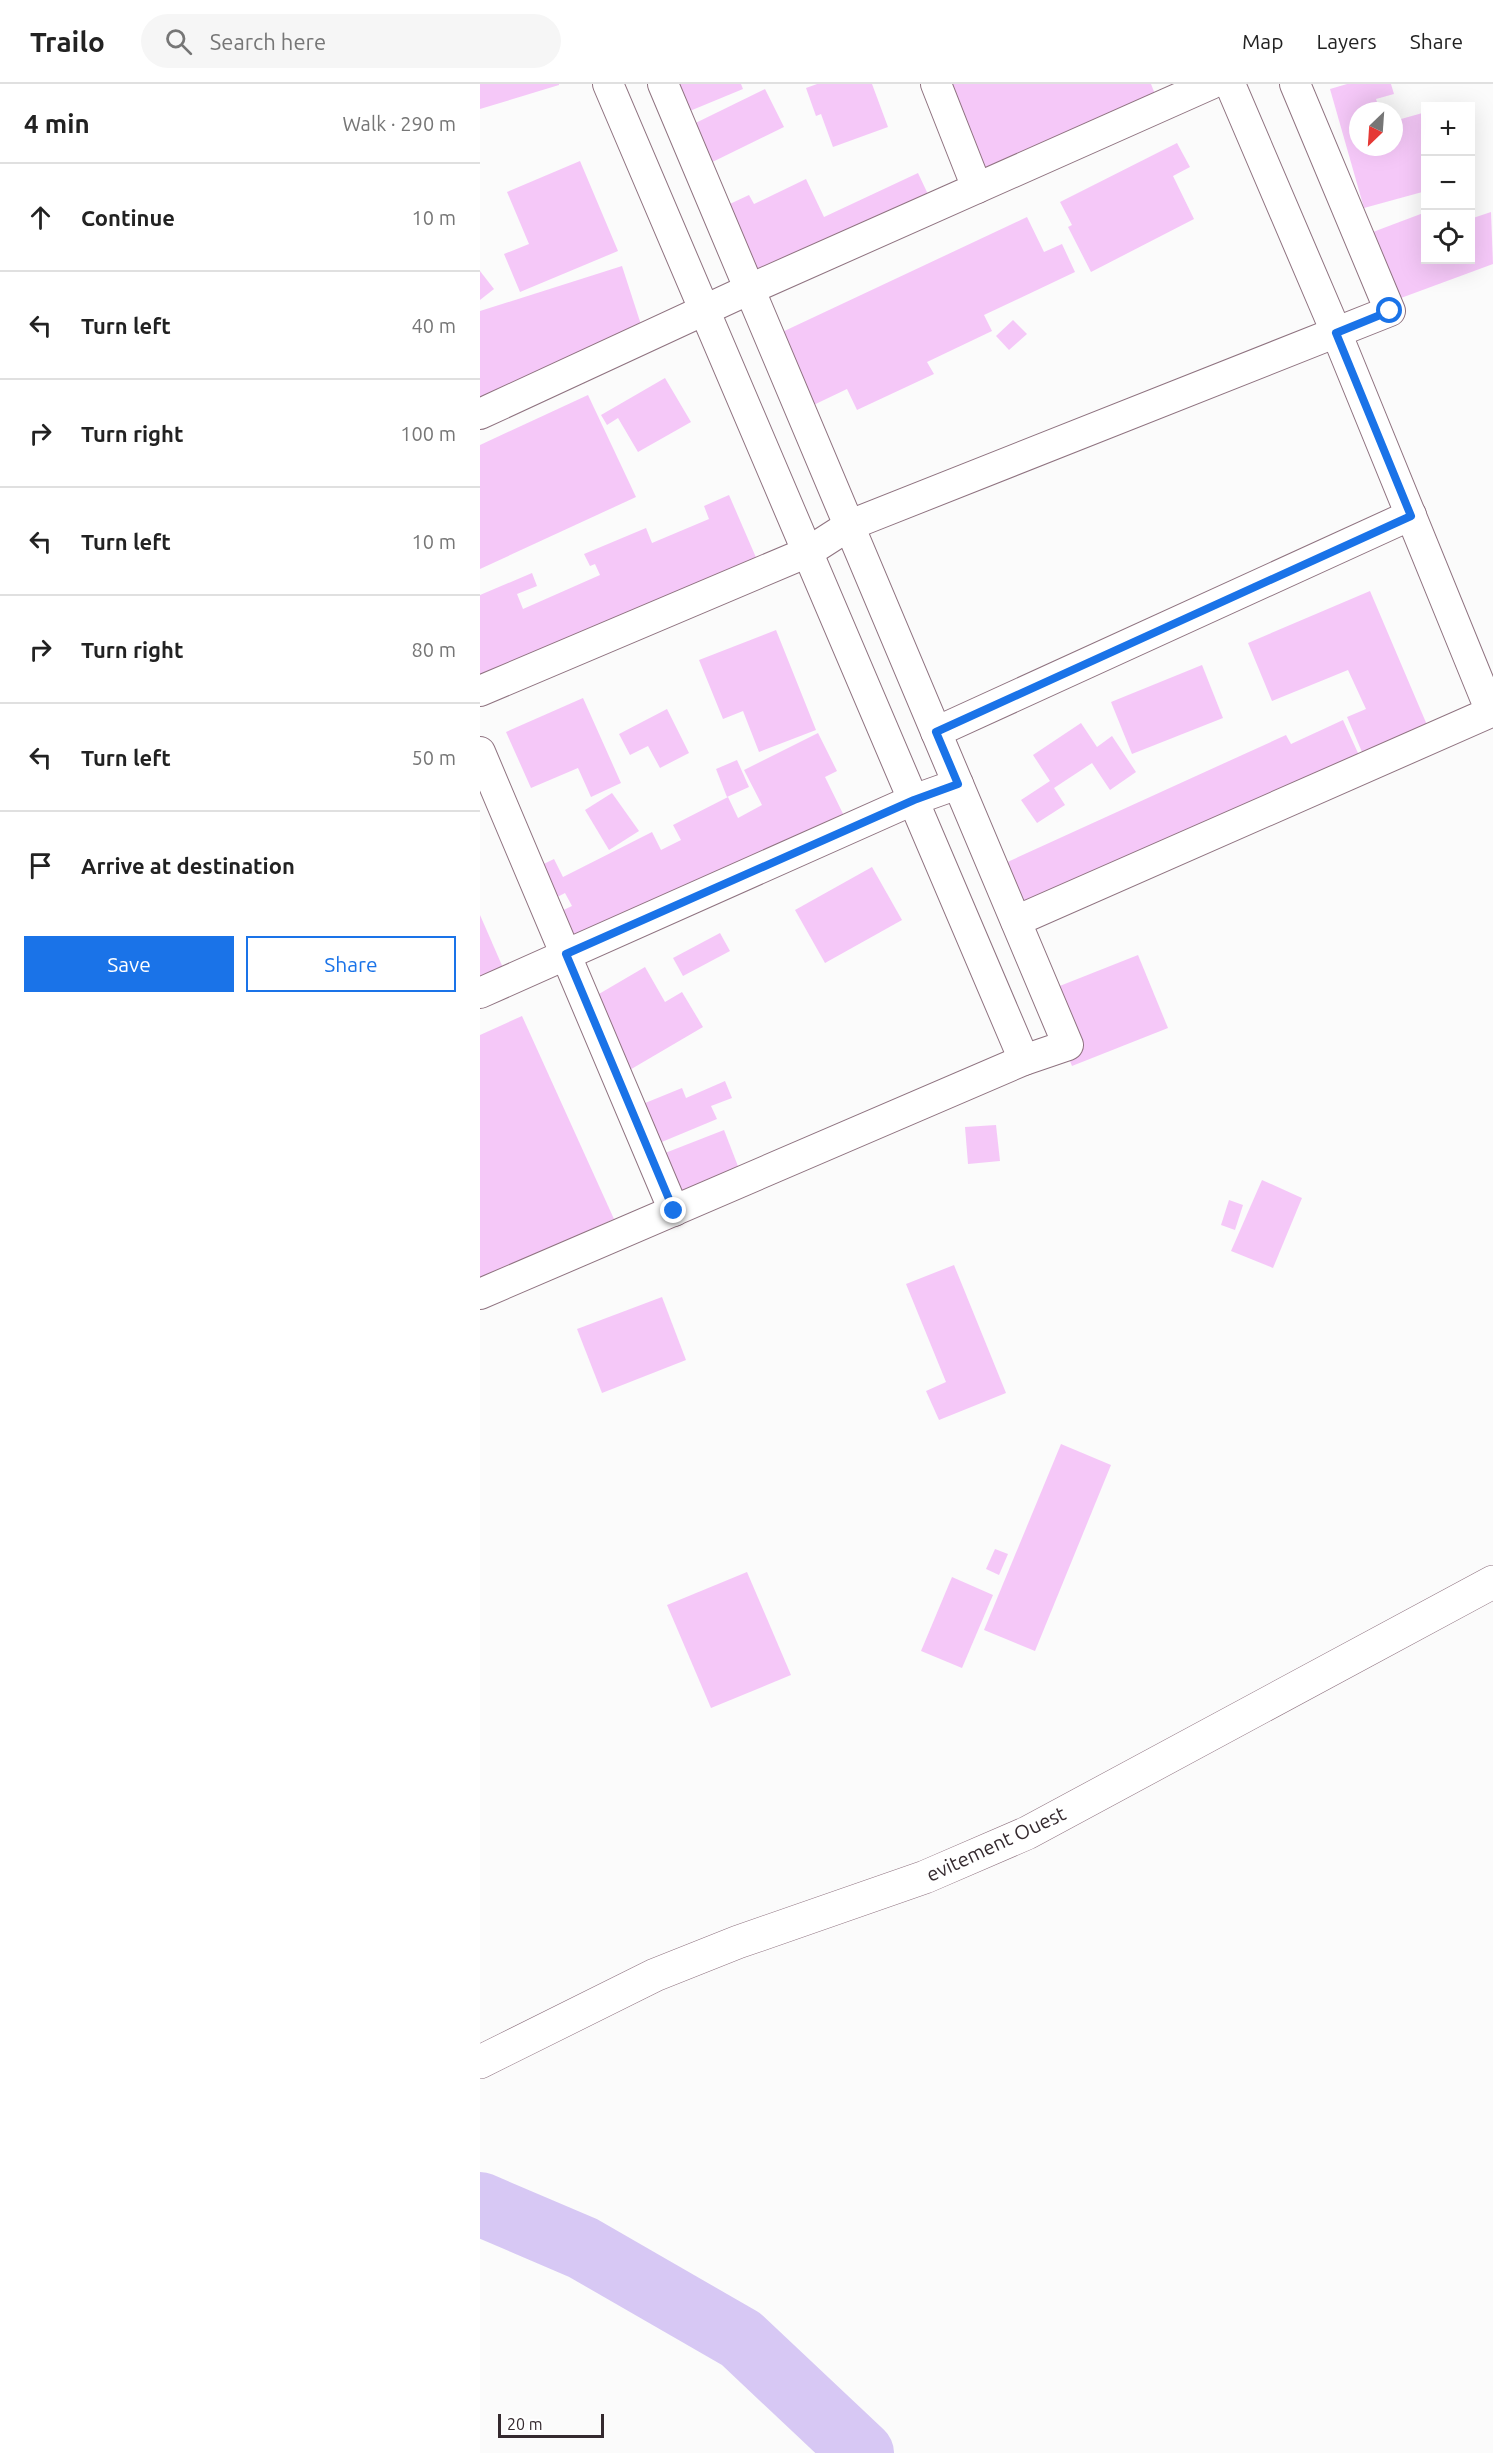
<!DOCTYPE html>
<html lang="en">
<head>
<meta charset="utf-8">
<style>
  :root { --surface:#fff; --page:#f6f6f6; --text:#222; --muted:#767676; --line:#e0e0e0; --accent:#1a73e8 }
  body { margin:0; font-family:Ubuntu,sans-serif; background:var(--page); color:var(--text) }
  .controls { position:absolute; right:18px; top:18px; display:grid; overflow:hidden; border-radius:0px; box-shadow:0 6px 24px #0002 }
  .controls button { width:54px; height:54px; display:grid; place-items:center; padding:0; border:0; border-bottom:2px solid var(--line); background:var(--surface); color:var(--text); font:30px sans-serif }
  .compass { position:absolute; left:869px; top:18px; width:54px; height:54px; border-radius:50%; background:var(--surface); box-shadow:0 6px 24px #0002; rotate:205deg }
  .scale { position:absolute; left:18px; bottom:15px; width:106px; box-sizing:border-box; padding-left:6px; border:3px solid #34292e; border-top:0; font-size:16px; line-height:21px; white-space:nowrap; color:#34292e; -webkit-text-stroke:4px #fff; paint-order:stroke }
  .stop { position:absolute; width:18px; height:18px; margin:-14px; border:4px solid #1a73e8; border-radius:50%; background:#fff }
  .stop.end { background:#1a73e8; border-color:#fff; box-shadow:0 2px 6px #0008 }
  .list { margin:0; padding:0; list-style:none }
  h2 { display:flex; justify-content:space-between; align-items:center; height:78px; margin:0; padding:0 24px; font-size:26px }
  h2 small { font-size:20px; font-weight:400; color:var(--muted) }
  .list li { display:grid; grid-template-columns:39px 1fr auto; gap:18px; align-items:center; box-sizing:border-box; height:108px; padding:0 24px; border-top:2px solid var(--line) }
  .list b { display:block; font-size:22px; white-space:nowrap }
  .list em { font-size:20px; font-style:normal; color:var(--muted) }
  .actions { display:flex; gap:12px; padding:18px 24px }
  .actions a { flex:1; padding:14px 0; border:2px solid var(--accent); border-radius:0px; text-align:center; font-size:21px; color:var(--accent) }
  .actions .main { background:var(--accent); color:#fff }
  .icon { flex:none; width:33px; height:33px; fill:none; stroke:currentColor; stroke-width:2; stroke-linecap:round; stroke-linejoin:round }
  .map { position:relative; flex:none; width:1013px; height:2369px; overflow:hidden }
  header { display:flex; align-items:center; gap:36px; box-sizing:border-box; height:84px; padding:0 30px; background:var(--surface); border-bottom:2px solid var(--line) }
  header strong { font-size:28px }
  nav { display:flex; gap:33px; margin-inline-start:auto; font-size:21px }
  .search { width:420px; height:54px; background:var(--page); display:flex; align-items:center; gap:15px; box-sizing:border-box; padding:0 21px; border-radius:33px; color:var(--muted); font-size:22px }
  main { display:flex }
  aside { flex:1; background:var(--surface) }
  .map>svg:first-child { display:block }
</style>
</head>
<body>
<header>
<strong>Trailo</strong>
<div class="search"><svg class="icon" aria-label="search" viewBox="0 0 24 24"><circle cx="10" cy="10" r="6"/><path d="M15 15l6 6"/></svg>Search here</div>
<nav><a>Map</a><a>Layers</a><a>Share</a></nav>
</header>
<main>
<aside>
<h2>4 min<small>Walk · 290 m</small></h2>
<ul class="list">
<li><svg class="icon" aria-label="ahead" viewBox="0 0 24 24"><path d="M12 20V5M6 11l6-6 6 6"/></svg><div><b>Continue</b></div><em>10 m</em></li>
<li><svg class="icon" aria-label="left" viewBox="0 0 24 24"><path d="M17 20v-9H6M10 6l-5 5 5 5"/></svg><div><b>Turn left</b></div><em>40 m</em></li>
<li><svg class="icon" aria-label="right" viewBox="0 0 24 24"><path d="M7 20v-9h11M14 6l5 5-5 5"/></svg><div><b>Turn right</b></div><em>100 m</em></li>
<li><svg class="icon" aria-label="left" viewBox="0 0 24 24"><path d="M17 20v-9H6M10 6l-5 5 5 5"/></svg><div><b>Turn left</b></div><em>10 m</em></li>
<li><svg class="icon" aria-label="right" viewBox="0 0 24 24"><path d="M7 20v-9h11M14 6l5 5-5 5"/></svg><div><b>Turn right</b></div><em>80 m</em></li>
<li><svg class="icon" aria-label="left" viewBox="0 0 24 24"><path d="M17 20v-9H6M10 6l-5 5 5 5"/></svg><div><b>Turn left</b></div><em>50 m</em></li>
<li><svg class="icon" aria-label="arrive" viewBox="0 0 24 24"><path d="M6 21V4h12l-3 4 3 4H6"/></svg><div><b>Arrive at destination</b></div></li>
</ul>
<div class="actions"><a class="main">Save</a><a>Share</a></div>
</aside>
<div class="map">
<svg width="1013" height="2369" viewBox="0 0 1013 2369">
  <rect width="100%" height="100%" fill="#fbfbfb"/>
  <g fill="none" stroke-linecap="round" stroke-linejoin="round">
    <!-- river -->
    <path stroke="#d7c8f4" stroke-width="64" d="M0,2120L103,2164L261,2255L382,2369"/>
  </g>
  <!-- building -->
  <g fill="#f5c8f8">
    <path d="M0,0H79V1L0,25Z"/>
    <path d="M173,0H261L263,5L188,36Z"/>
    <path d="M337,0H392L408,43L353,63L341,30L336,32L326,4Z"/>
    <path d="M450,0H671L683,30L493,102Z"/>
    <path d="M867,0H911L914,10L896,15L900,27H878V63H914V37L946,28V107L884,124L850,5Z"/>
    <path d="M285,5L304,43L212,88L193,50Z"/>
    <path d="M697,59L710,83L693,92L714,135L611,188L588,143L592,141L580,118Z"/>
    <path d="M100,77L138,167L40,208L24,170L49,160L27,108Z"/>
    <path d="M438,89L454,123L260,214L222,133L269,111L274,120L326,95L344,133Z"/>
    <path d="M946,128V176H990V135L1011,128L1013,180L902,221L877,154Z"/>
    <path d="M547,133L564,168L582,160L595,188L504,231L512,247L447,278L454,290L377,326L367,305L321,327L279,259Z"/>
    <path d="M142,182L167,259L0,313V227Z"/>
    <path d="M0,187L14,205L0,216Z"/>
    <path d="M533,236L547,250L529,266L516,252Z"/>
    <path d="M185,294L211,338L158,368L138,334L127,341L121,331Z"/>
    <path d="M108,311L156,413L0,485V361Z"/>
    <path d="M249,411L281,485L0,606V511L52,489L57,502L37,510L43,525L120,491L115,480L110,482L104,470L166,444L172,459L229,435L224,422Z"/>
    <path d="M890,507L953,655L888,682L867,633L886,625L868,586L792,617L768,559Z"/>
    <path d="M296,546L336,646L279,668L263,627L243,635L219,576Z"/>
    <path d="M722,581L743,634L652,670L631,618Z"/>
    <path d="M103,614L141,699L111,713L98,684L51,704L26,648Z"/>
    <path d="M187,625L209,669L180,684L168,662L150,671L139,650Z"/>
    <path d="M863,636L883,680L535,837L512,785L806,651L811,660Z"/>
    <path d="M601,639L617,663L632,652L656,688L630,706L612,679L574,704L585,721L557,739L541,716L570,697L553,671Z"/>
    <path d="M338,649L357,687L345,693L371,746L82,875L62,836L92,822L85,809L60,822L43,790L74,775L83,793L172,748L181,766L201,756L193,741L248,713L258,734L282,721L264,686Z"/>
    <path d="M257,676L269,703L247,713L236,685Z"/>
    <path d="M132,709L159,747L129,766L105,726Z"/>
    <path d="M392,783L422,836L345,879L315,826Z"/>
    <path d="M0,831L24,886L0,896Z"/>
    <path d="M240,849L250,867L203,892L193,874Z"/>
    <path d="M658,871L688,944L592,982L562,909Z"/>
    <path d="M165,883L185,918L202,908L223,943L136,994L95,924Z"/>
    <path d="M42,932L134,1135L0,1196V951Z"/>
    <path d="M245,997L252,1014L231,1022L237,1035L165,1065L148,1026L202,1004L206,1014Z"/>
    <path d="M516,1041L520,1077L488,1080L485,1043Z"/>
    <path d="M244,1046L261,1090L179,1122L162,1078Z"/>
    <path d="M782,1096L822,1114L793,1184L751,1167Z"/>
    <path d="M749,1116L763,1121L755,1146L741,1141Z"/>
    <path d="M474,1181L526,1309L459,1336L446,1307L466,1298L426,1200Z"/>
    <path d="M182,1213L206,1276L122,1309L97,1245Z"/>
    <path d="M581,1360L631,1381L555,1567L504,1546Z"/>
    <path d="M515,1465L528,1470L519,1491L506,1485Z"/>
    <path d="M267,1488L311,1591L231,1624L187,1521Z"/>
    <path d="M472,1493L513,1511L482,1584L441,1567Z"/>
  </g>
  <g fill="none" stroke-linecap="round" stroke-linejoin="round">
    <!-- street casing -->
    <g stroke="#8f7380" stroke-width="32">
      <g id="street">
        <path d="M128,0L544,976"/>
        <path d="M456,0L497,104"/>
        <path d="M0,330L270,205L731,0"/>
        <path d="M0,607L328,468L370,441L910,227L815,0"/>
        <path d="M456,648L931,431"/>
        <path d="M0,668L194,1127"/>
        <path d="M536,837L1011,628L856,248L750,0"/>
        <path d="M0,909L433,716L478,700"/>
        <path d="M0,1210L544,976L588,961L183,0"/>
      </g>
    </g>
    <!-- primary casing -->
    <g stroke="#8f7380" stroke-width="34">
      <path id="primary" d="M0,1978L175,1891L258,1858L445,1793L547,1749L1013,1498"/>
    </g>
    <!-- street -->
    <use href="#street" stroke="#fff" stroke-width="30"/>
    <!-- primary -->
    <use href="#primary" stroke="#fff" stroke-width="33"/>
  </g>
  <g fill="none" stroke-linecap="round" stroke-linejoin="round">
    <!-- route -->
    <path stroke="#1a73e8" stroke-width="8" d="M194,1127L86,870L434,716L478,700L456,648L931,432L856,249L910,227"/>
  </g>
  <g text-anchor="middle" stroke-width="4.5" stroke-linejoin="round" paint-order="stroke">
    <!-- street labels -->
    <g font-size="20" fill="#34292e" stroke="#fff">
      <text transform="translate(516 1760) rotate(-25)" y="7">evitement Ouest</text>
    </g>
  </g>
</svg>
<div class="controls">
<button>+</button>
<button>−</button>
<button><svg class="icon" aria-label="locate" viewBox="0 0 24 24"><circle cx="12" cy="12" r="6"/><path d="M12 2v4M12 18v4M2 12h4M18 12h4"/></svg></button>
</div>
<svg class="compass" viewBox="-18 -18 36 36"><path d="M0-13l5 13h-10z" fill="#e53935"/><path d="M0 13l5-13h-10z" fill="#767676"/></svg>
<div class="scale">20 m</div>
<div class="stop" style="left:910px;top:227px"></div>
<div class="stop end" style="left:194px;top:1127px"></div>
</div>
</main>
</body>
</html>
